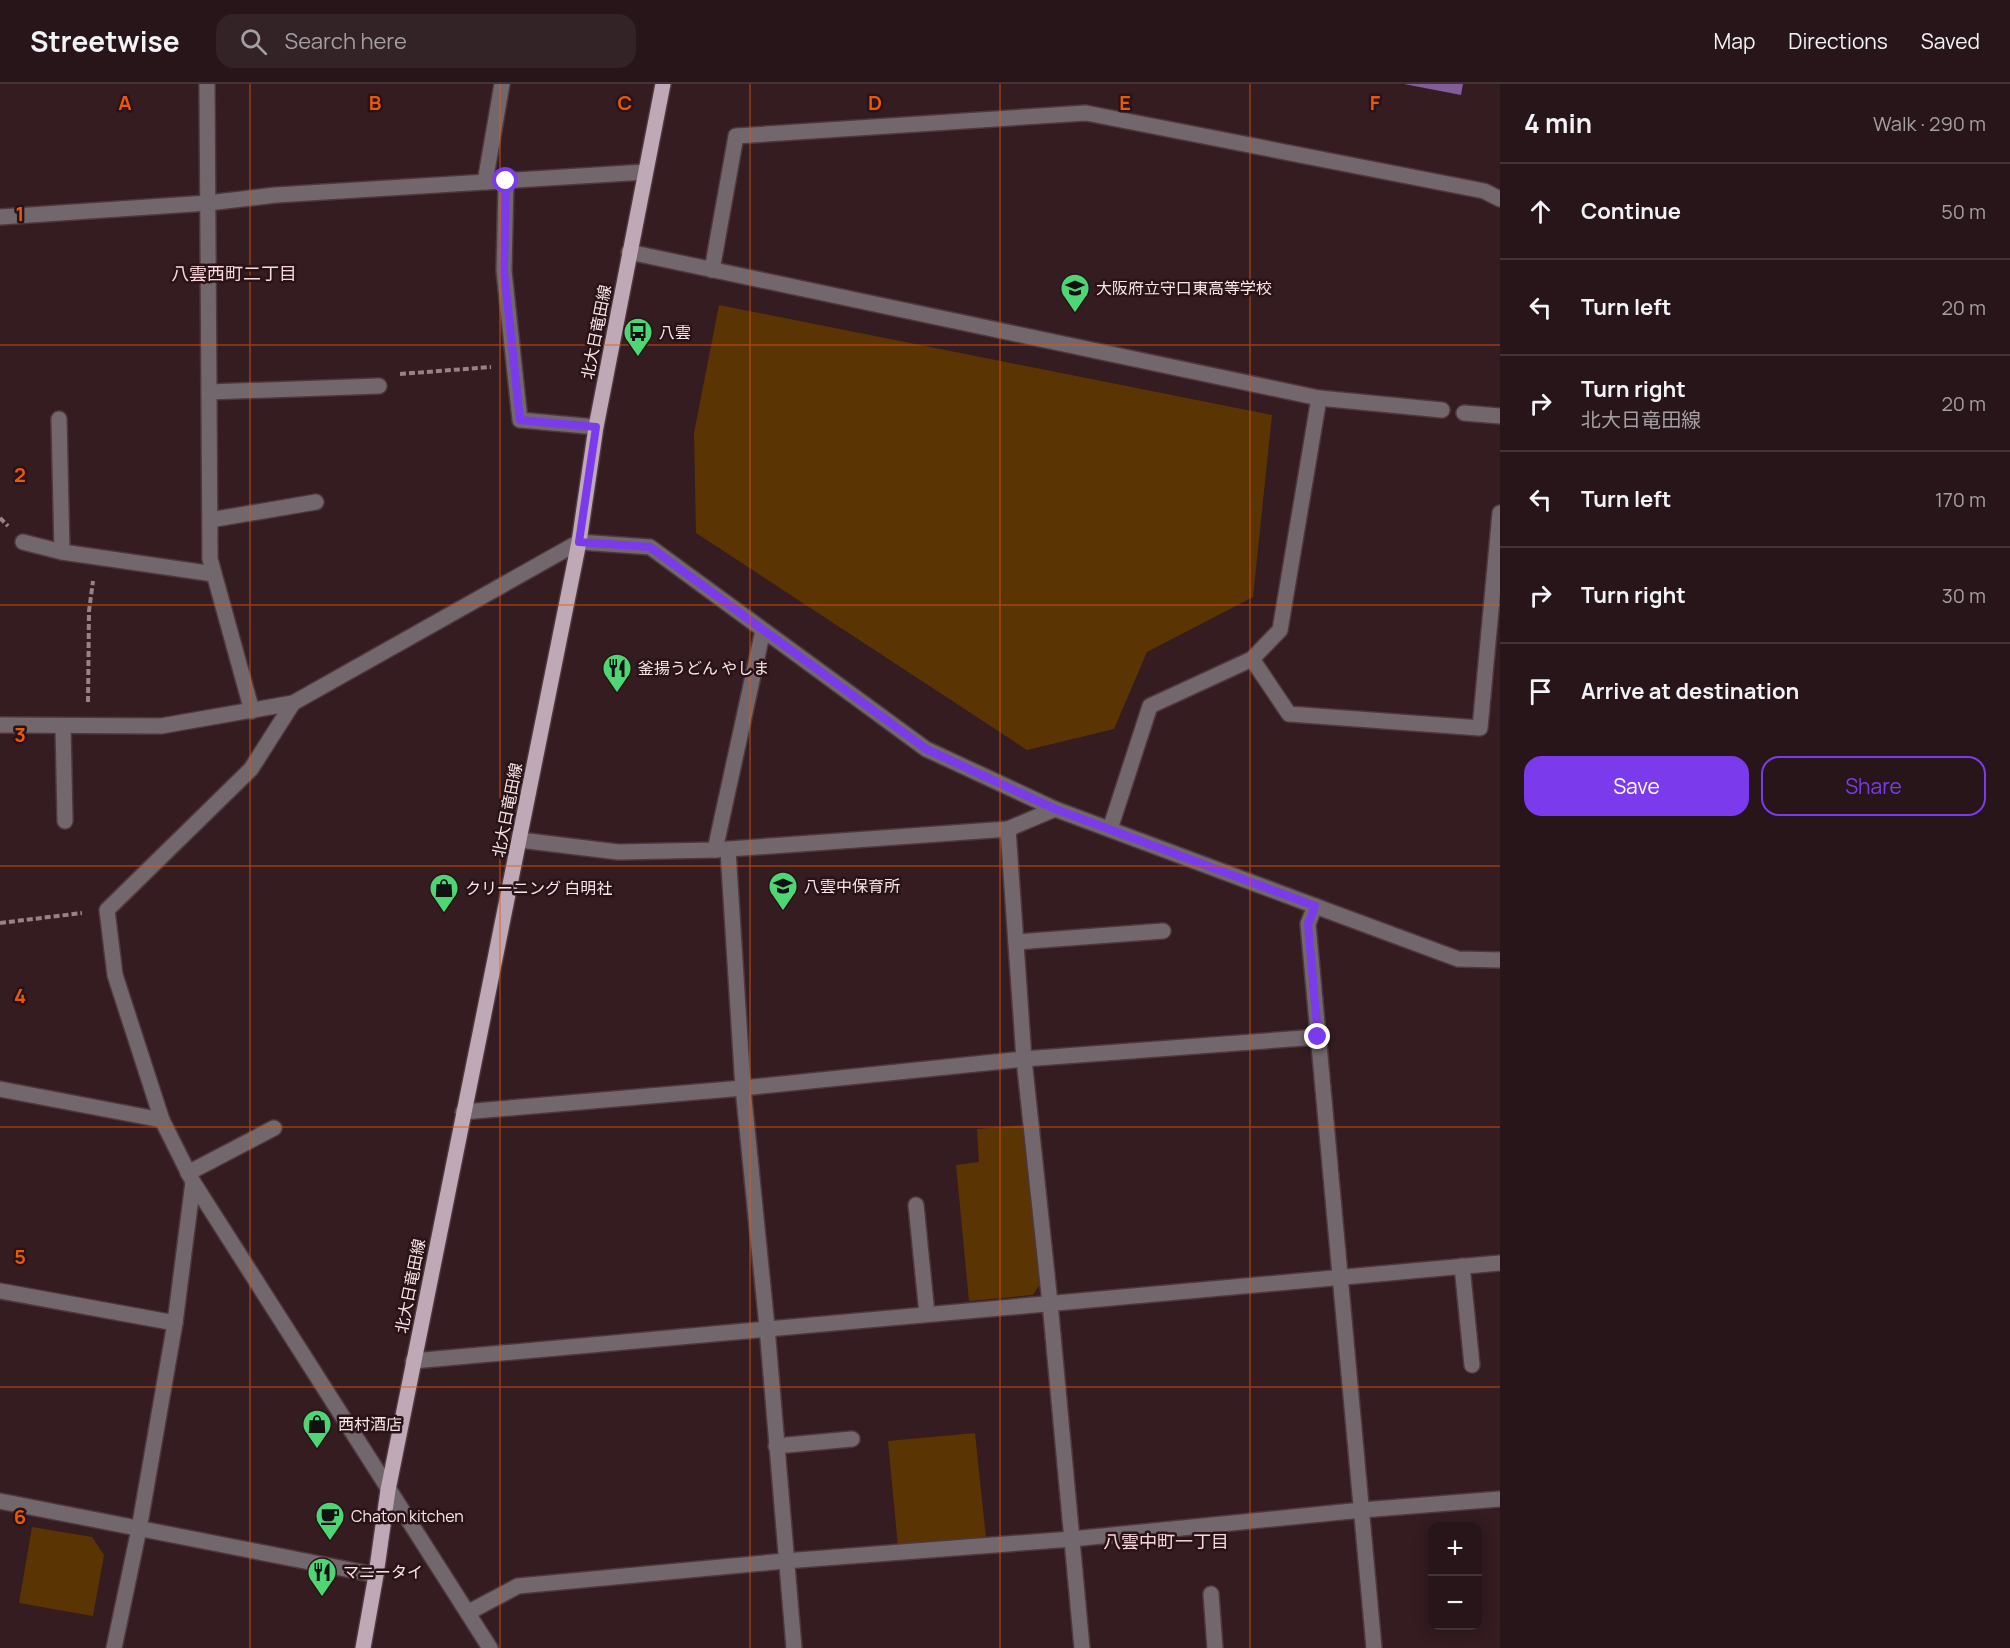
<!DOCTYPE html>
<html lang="en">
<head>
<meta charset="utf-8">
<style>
  :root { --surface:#271519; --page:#332226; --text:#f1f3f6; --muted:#a49fa2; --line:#433438; --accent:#7c3aed }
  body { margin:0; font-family:Manrope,"Noto Sans JP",sans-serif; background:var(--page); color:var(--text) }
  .controls { position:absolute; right:18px; bottom:18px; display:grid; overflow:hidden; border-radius:12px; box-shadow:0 3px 15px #0003 }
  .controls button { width:54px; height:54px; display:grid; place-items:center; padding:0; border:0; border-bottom:2px solid var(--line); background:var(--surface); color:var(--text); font:30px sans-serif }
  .stop { position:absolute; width:18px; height:18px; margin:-14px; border:4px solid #7c3aed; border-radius:50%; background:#fff }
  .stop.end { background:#7c3aed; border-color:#fff; box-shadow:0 2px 6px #0008 }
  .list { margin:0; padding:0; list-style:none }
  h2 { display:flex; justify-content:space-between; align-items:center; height:78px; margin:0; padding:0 24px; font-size:26px }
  h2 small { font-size:20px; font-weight:400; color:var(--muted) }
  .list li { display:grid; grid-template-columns:39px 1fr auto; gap:18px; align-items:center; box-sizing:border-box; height:96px; padding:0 24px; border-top:2px solid var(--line) }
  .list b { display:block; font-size:22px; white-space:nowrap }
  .list p { margin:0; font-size:20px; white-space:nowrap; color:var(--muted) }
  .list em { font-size:20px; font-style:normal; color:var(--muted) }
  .actions { display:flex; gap:12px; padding:18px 24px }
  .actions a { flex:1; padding:14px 0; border:2px solid var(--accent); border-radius:18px; text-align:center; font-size:21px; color:var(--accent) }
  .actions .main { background:var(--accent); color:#fff }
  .icon { flex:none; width:33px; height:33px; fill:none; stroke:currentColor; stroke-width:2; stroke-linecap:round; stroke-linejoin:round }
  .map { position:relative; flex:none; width:1500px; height:1564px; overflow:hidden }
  header { display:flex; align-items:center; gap:36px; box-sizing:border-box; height:84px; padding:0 30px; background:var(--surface); border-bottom:2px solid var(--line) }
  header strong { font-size:28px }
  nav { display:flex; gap:33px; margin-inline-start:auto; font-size:21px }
  .search { width:420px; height:54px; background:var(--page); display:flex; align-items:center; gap:15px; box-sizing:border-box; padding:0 21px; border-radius:18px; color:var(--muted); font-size:22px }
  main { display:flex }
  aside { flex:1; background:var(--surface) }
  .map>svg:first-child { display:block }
</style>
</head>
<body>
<header>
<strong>Streetwise</strong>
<div class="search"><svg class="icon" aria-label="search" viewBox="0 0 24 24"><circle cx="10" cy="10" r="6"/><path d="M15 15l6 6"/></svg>Search here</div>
<nav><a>Map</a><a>Directions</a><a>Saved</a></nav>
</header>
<main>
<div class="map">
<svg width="1500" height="1564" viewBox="0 0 1500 1564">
  <rect width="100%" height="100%" fill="#341c21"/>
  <!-- green -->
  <g fill="#5b3403">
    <path d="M719,221L1272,331L1253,513L1147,568L1114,645L1027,666L696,449L694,349Z"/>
    <path d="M1025,1041L1040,1200L1033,1211L969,1217L956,1081L979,1078L977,1045Z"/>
    <path d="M975,1349L986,1454L898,1463L888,1357Z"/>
    <path d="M32,1443L92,1453L104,1471L93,1532L19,1519Z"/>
  </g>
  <!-- water -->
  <path fill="#825d99" d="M1404,0H1463L1461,11Z"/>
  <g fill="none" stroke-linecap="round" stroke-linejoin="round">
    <!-- minor casing -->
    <g stroke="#4f383d" stroke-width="18">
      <g id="minor">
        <path d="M207,0L210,475L252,627"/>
        <path d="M506,97L504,187L520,336L596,343"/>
        <path d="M485,98L502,0"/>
        <path d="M0,133L208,119L276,111L645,88"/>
        <path d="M629,168L1319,314L1442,326"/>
        <path d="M712,186L736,52L1086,29L1484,107L1500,115"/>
        <path d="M209,308L379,302"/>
        <path d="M1464,329L1500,332"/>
        <path d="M59,335L62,468"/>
        <path d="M210,436L316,418"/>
        <path d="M23,458L62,468L214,490"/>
        <path d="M1252,575L1289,630L1480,644L1500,429"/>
        <path d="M293,619L251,685L107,826L115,891L162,1036L193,1098L490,1564"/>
        <path d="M0,641L161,642L293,619L579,458L650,463L926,665L1055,725L1315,822L1458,875L1500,876"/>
        <path d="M63,642L65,737"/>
        <path d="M1055,725L1008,745L1024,975L1050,1219L1082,1564"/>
        <path d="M1110,745L1150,622L1252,575L1280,546L1319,314"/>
        <path d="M520,756L618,768L715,766L1008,745"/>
        <path d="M715,766L763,546"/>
        <path d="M728,766L743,1004L767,1243L794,1564"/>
        <path d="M1315,822L1308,840L1374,1564"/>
        <path d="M1016,858L1163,847"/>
        <path d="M0,1005L162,1036"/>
        <path d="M463,1028L743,1004L1024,975L1318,953"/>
        <path d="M188,1089L274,1044"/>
        <path d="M916,1121L927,1230"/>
        <path d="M1462,1182L1472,1281"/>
        <path d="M0,1207L175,1239"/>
        <path d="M413,1277L1500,1179"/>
        <path d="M776,1362L852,1355"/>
        <path d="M0,1417L376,1491"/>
        <path d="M1211,1510L1215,1564"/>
        <path d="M469,1528L518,1502L785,1477L1072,1455L1362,1426L1500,1415"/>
        <path d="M114,1564L139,1445L175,1239L193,1098"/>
      </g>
    </g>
    <!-- major casing -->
    <g stroke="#4f383d" stroke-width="18">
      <path id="major" d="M363,1564L376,1491L388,1406L579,458L596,343L663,0"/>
    </g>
    <!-- path -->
    <g stroke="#978286" stroke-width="4" stroke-dasharray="6 3" stroke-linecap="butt">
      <path d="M400,290L491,283"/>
      <path d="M0,434L8,442"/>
      <path d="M88,618L89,527L93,497"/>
      <path d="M0,839L82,829"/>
    </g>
    <!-- minor -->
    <use href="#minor" stroke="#72676d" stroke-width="15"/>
    <!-- major -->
    <use href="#major" stroke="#c0a9b7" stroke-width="15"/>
  </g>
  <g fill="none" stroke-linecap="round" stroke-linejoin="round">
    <!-- route -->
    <path stroke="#7c3aed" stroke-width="8" d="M506,97L504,187L520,336L596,343L579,458L650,463L926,665L1055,725L1315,822L1308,840L1318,953"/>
  </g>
  <!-- grid -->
  <path fill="none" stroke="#e8590c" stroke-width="1.5" stroke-opacity="0.55" d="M250,0V1564M500,0V1564M750,0V1564M1000,0V1564M1250,0V1564M0,261H1500M0,521H1500M0,782H1500M0,1043H1500M0,1303H1500"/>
  <!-- icons -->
  <defs>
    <g id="school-pin" transform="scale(1.5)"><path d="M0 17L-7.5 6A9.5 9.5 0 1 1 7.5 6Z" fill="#4ed675" stroke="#2a1317"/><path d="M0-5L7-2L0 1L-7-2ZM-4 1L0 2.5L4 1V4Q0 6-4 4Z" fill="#111"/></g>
    <g id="bus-pin" transform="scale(1.5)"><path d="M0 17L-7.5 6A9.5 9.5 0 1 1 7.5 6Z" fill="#4ed675" stroke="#2a1317"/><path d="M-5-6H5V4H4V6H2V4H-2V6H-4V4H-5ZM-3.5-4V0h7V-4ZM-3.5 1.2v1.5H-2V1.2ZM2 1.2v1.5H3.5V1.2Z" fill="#111"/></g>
    <g id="restaurant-pin" transform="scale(1.5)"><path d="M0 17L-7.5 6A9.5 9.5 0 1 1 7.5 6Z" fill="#4ed675" stroke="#2a1317"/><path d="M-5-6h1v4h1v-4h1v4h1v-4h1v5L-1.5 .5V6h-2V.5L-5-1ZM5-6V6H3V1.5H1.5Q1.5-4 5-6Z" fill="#111"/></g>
    <g id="shop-pin" transform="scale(1.5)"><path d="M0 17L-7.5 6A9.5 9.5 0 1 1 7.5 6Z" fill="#4ed675" stroke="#2a1317"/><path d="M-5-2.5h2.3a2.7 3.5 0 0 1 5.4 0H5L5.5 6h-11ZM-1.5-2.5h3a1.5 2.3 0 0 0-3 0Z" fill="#111"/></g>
    <g id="cafe-pin" transform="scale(1.5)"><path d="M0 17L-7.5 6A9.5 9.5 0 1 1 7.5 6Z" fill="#4ed675" stroke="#2a1317"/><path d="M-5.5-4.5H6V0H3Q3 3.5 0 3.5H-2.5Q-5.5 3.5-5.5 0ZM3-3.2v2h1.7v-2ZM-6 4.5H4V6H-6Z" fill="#111"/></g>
  </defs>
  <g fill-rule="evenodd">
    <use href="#school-pin" x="1075" y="204"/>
    <use href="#bus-pin" x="638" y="248"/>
    <use href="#restaurant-pin" x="617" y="584"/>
    <use href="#school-pin" x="783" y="802"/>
    <use href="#shop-pin" x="444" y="804"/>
    <use href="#shop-pin" x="317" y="1340"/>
    <use href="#cafe-pin" x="330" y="1432"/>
    <use href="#restaurant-pin" x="322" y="1488"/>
  </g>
  <g text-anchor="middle" stroke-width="5" stroke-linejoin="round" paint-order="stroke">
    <!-- poi labels -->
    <g font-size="16" fill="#f7e6e8" stroke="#2a1317" text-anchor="start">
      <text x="1096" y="210">大阪府立守口東高等学校</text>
      <text x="659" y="254">八雲</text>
      <text x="638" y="590">釜揚うどん やしま</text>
      <text x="804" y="808">八雲中保育所</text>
      <text x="465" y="810">クリーニング 白明社</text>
      <text x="338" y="1346">西村酒店</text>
      <text x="351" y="1438">Chaton kitchen</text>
      <text x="343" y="1494">マニータイ</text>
    </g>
    <!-- street labels -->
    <g font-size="16" fill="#f7e6e8" stroke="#2a1317">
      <text transform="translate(596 248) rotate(-79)" y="6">北大日竜田線</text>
      <text transform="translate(507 726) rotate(-79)" y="6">北大日竜田線</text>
      <text transform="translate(410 1202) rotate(-79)" y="6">北大日竜田線</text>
    </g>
    <!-- neighbourhood labels -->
    <g font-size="18" fill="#f8d6db" stroke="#2a1317">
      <text x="234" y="196">八雲西町二丁目</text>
      <text x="1166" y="1464">八雲中町一丁目</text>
    </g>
  </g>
  <g font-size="20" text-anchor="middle" font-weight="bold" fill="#e8590c" stroke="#2a1317" stroke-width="5" stroke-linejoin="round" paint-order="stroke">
    <text x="125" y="26">A</text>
    <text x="375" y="26">B</text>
    <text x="625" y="26">C</text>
    <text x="875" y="26">D</text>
    <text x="1125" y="26">E</text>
    <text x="1375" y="26">F</text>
    <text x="20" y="137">1</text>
    <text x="20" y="398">2</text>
    <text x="20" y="658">3</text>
    <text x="20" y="919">4</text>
    <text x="20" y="1180">5</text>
    <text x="20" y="1440">6</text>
  </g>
</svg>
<div class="controls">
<button>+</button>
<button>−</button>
</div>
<div class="stop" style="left:506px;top:97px"></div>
<div class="stop end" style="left:1318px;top:953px"></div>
</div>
<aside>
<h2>4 min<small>Walk · 290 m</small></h2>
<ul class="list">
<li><svg class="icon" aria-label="ahead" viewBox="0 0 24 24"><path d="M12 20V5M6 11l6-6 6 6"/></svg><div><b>Continue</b></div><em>50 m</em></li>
<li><svg class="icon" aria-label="left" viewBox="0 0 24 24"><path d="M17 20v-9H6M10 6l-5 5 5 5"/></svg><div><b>Turn left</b></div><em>20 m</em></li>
<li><svg class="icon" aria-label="right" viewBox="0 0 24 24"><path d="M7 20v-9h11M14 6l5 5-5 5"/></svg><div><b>Turn right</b><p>北大日竜田線</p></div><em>20 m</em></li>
<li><svg class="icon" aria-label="left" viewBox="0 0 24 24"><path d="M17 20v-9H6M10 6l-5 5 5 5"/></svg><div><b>Turn left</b></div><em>170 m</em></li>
<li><svg class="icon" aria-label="right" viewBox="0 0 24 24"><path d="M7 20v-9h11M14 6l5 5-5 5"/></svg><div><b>Turn right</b></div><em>30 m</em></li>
<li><svg class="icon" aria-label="arrive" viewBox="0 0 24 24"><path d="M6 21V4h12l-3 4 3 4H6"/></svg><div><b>Arrive at destination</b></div></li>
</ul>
<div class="actions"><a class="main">Save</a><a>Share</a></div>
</aside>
</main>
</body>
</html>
